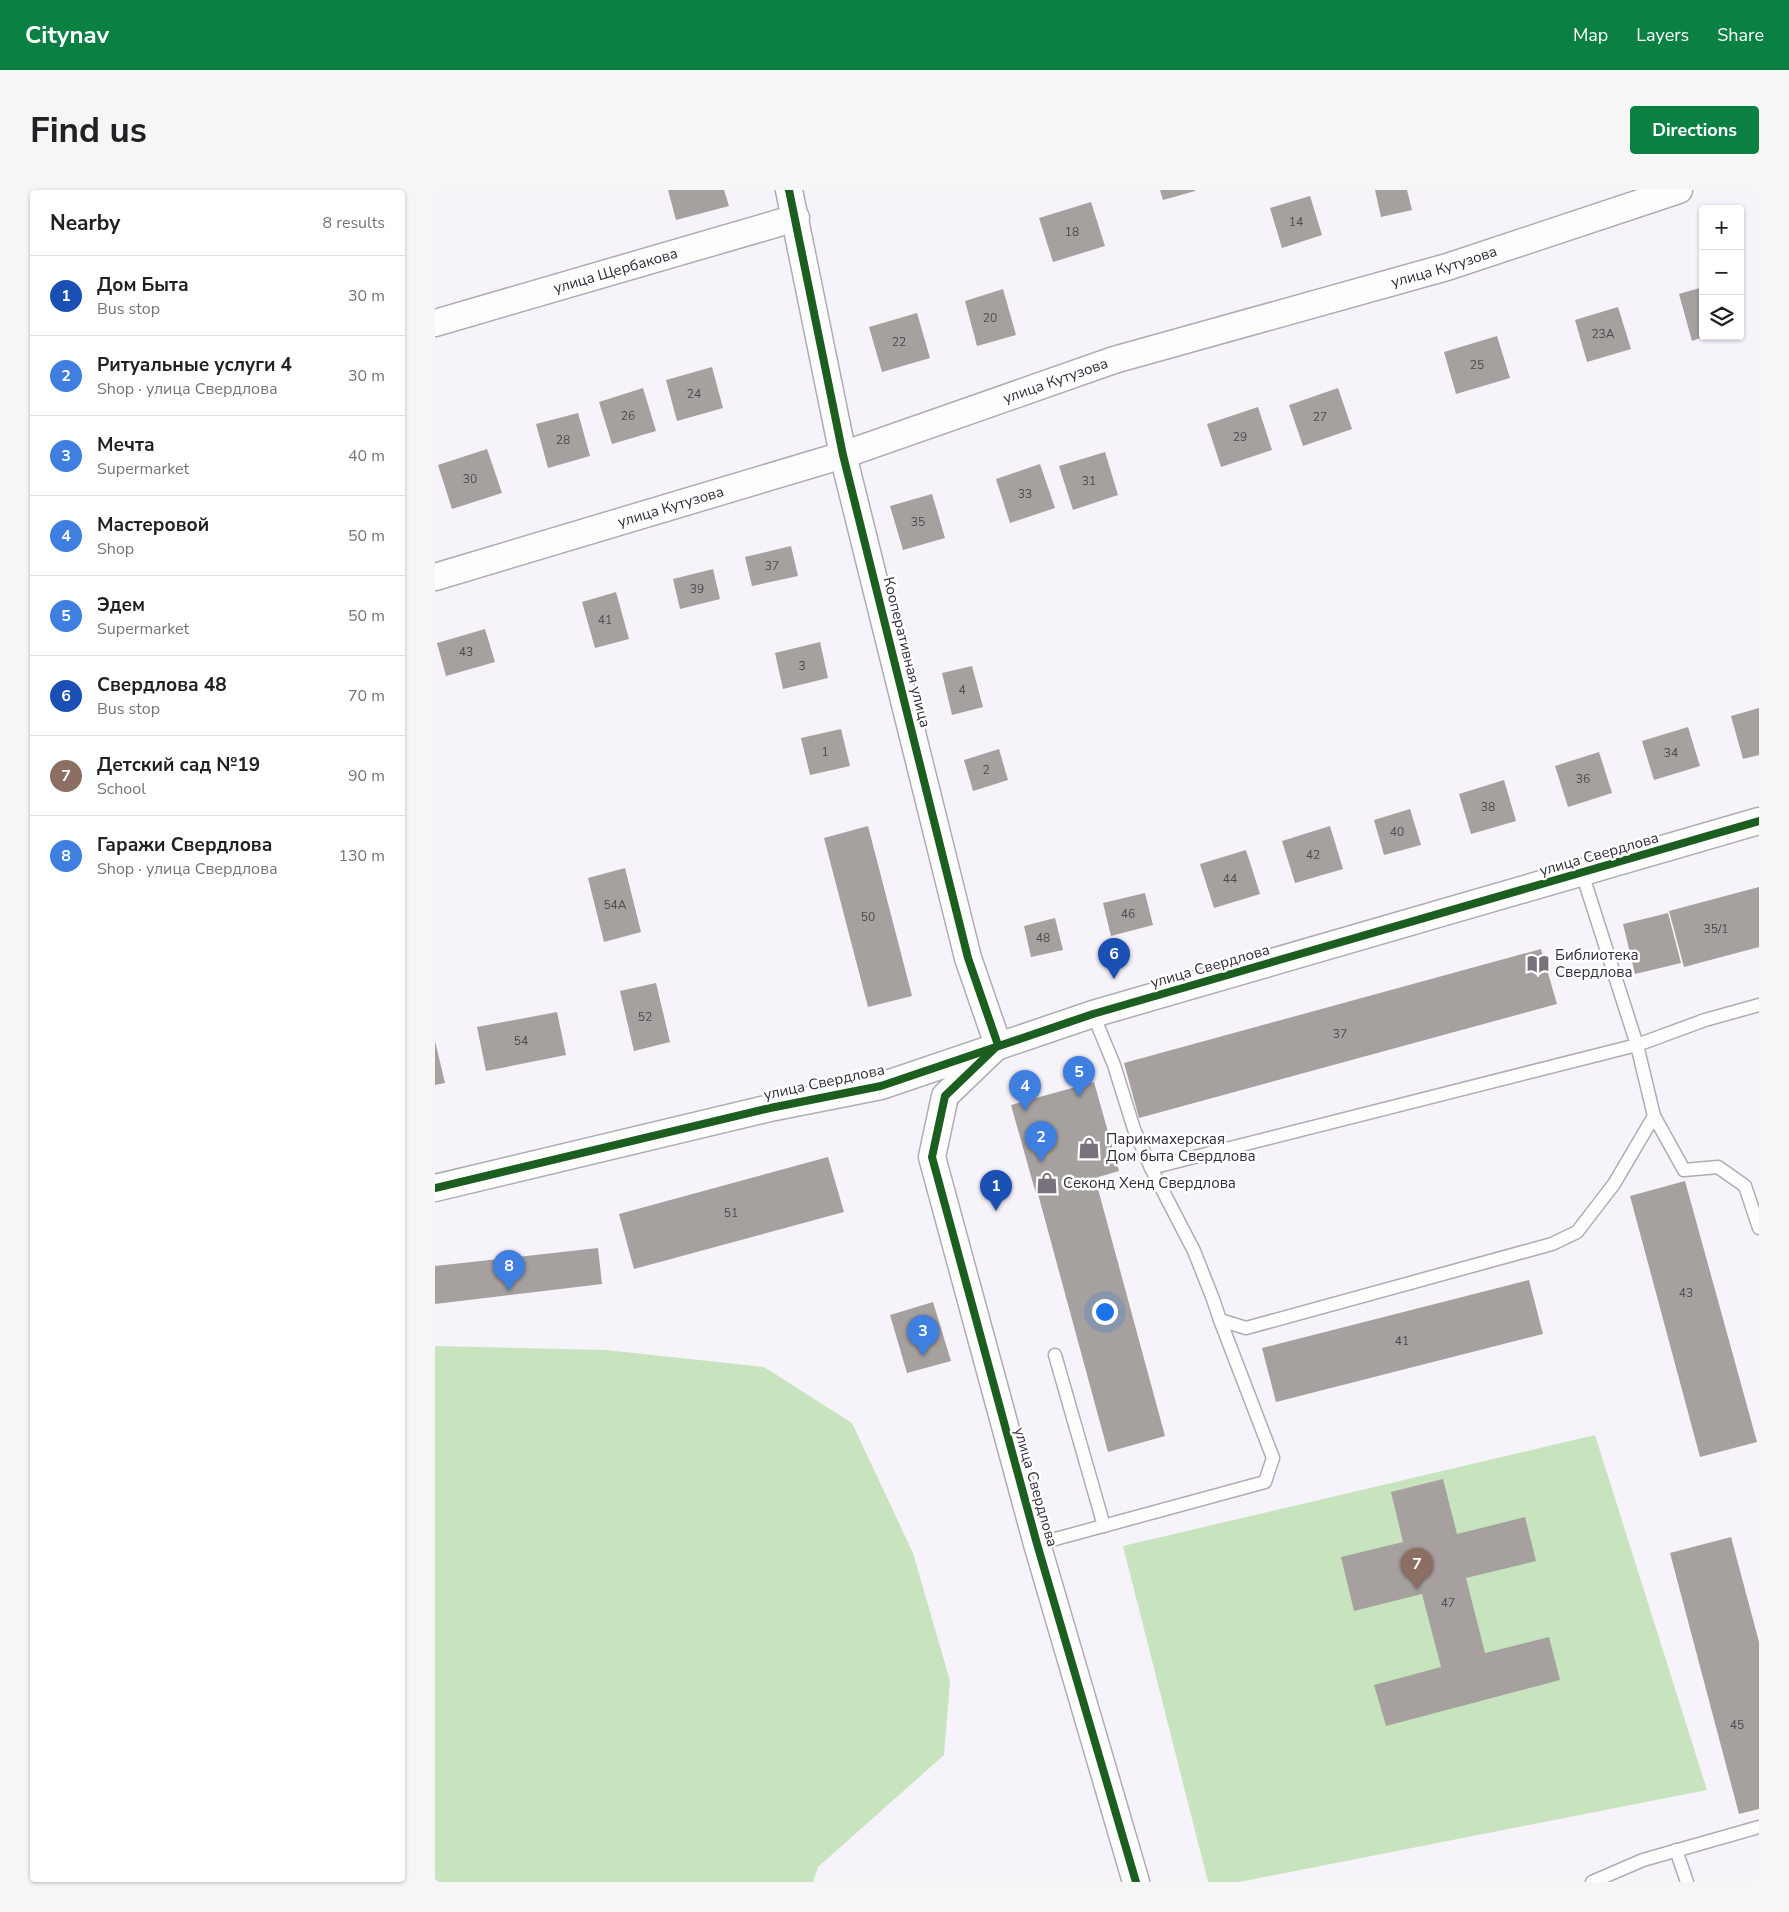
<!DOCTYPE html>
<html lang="en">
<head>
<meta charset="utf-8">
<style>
  :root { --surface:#fff; --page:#f6f6f6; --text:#202124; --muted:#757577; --line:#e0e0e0; --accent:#0b8043 }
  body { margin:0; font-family:"Nunito Sans",sans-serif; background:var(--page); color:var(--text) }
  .controls { position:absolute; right:15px; top:15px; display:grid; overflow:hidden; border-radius:5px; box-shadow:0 1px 4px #0004 }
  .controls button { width:45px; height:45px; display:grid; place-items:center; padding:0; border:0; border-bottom:1px solid var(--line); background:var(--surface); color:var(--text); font:25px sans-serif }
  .you { position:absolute; left:669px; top:1121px; width:18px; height:18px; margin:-12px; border:4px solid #fff; border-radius:50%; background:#1a73e8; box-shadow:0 0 0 8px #1a73e833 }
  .badge { display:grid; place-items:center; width:32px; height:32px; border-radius:50%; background:var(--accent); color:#fff; font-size:16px; font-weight:700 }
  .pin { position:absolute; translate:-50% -41px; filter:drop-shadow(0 1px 2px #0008) }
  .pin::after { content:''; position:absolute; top:26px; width:18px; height:15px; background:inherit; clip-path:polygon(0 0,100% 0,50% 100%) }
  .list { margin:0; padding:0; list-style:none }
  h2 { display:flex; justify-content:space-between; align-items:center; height:65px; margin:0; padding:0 20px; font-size:21px }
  h2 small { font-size:16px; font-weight:400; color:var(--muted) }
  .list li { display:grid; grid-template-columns:32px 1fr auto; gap:15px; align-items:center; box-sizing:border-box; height:80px; padding:0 20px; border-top:1px solid var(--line) }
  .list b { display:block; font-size:19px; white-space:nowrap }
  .list p { margin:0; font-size:16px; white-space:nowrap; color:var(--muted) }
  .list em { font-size:16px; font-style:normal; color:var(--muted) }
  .icon { flex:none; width:28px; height:28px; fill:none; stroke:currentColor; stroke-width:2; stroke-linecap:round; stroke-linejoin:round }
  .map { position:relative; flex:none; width:1324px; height:1692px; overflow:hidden; border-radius:5px }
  header { display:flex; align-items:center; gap:30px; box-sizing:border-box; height:70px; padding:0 25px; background:var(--accent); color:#fff }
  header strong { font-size:24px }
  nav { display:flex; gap:28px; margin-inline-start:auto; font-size:18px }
  .intro { display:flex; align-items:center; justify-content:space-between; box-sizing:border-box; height:120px; padding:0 30px }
  h1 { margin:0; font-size:35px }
  .button { padding:12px 22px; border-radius:5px; background:var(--accent); color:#fff; font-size:18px; font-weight:700 }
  main { display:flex; gap:30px; padding:0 30px }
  aside { flex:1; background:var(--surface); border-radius:5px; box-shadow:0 1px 4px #0004 }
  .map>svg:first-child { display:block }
</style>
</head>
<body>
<header>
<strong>Citynav</strong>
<nav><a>Map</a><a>Layers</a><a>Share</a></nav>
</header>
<div class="intro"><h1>Find us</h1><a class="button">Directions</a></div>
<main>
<aside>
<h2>Nearby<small>8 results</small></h2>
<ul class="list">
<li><span class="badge" style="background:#1a4fb4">1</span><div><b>Дом Быта</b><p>Bus stop</p></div><em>30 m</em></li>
<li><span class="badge" style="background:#3f7fe0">2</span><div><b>Ритуальные услуги 4</b><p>Shop · улица Свердлова</p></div><em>30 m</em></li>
<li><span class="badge" style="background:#3f7fe0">3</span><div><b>Мечта</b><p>Supermarket</p></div><em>40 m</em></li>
<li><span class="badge" style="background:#3f7fe0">4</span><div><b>Мастеровой</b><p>Shop</p></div><em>50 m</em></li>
<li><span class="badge" style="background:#3f7fe0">5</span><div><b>Эдем</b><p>Supermarket</p></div><em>50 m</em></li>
<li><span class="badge" style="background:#1a4fb4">6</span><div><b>Свердлова 48</b><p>Bus stop</p></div><em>70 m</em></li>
<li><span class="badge" style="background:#8d6e63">7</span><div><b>Детский сад №19</b><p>School</p></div><em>90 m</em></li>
<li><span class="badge" style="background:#3f7fe0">8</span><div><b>Гаражи Свердлова</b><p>Shop · улица Свердлова</p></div><em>130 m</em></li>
</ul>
</aside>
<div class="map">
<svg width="1324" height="1692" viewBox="0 0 1324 1692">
  <rect width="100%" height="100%" fill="#f7f3fa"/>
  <!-- green -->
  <g fill="#c8e4bf">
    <path d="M0,1156L171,1160L329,1177L417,1233L478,1363L515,1491L509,1565L383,1677L378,1692H0Z"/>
    <path d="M1160,1245L1272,1600L804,1692H773L688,1356Z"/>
  </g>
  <!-- building -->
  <g fill="#a6a09e">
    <path d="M233,0H289L294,16L241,30Z"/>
    <path d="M725,0H760V1L728,10Z"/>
    <path d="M940,0H972L977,20L946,27Z"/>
    <path d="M875,6L887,45L847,58L835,18Z"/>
    <path d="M656,12L670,56L618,72L604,28Z"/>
    <path d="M1268,97V147L1257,151L1244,104Z"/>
    <path d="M568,99L581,145L542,156L530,111Z"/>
    <path d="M1183,117L1196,159L1152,172L1140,130Z"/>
    <path d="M482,123L495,168L447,182L434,137Z"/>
    <path d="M1062,146L1075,188L1021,204L1009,162Z"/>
    <path d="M277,177L288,218L242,231L231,190Z"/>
    <path d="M208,198L221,241L177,254L164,212Z"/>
    <path d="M903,198L917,239L868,256L854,215Z"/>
    <path d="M823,217L837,260L786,277L772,234Z"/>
    <path d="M143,223L155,266L113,278L101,234Z"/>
    <path d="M52,259L67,303L17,319L3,275Z"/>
    <path d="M670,262L683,305L638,320L624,276Z"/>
    <path d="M605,274L620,318L575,333L561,289Z"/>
    <path d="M497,304L510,348L468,360L455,316Z"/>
    <path d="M356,356L363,386L317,396L310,367Z"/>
    <path d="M278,379L285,409L245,419L238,389Z"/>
    <path d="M181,402L194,449L160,458L147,412Z"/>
    <path d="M50,439L60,472L11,486L2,453Z"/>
    <path d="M385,452L393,488L348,499L340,463Z"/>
    <path d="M537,476L548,517L517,525L507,483Z"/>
    <path d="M1324,518V565L1308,569L1296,526Z"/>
    <path d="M1253,537L1265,576L1219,590L1207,551Z"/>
    <path d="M406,539L415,576L375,585L366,548Z"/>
    <path d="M564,559L573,590L538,601L529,570Z"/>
    <path d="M1164,562L1177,603L1133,617L1120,576Z"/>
    <path d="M1069,590L1081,631L1036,644L1024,604Z"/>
    <path d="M975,619L986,655L949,665L939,630Z"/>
    <path d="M433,636L477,806L433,817L389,648Z"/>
    <path d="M895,636L908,679L860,693L847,651Z"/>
    <path d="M811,660L825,704L779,718L765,674Z"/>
    <path d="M190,678L206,742L169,752L153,688Z"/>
    <path d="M1324,697V757L1249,777L1234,721Z"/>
    <path d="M710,703L718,735L676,746L668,713Z"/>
    <path d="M1233,723L1246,773L1200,784L1188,734Z"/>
    <path d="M620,728L628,760L596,767L589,736Z"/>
    <path d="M1106,759L1122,814L704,928L689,873Z"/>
    <path d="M221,793L235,852L199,861L185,801Z"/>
    <path d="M122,822L131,865L51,881L42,837Z"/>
    <path d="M0,851L10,893L0,895Z"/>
    <path d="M659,892L684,981L660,988L730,1246L673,1262L603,1004H601L576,915Z"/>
    <path d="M393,967L409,1022L199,1079L184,1024Z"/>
    <path d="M1250,991L1322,1252L1265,1267L1195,1006Z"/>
    <path d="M163,1058L167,1094L0,1114V1076Z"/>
    <path d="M1094,1090L1108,1144L841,1212L827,1158Z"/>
    <path d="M498,1112L516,1171L472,1183L455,1125Z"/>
    <path d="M1008,1289L1022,1344L1090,1327L1101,1371L1031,1388L1050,1463L1114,1447L1125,1490L951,1536L939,1495L1006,1477L987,1404L919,1421L906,1367L968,1352L956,1302Z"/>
    <path d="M1296,1347L1324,1452V1619L1304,1624L1235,1363Z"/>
  </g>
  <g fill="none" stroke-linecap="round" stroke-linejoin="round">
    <!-- lane casing -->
    <g stroke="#b0abb4" stroke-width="15">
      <g id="lane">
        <path d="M1219,926L1249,980L1283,977L1310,996L1324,1038"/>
        <path d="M716,978L1202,855L1270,830L1324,815"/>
        <path d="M785,1130L811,1138L1117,1054L1142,1042L1179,994L1219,926L1202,855L1147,683"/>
        <path d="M620,1165L669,1336"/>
        <path d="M602,1354L830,1292L838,1268L785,1130L778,1109L759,1061L716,978L699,939L679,875L658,824"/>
        <path d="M1241,1660L1252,1692"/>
        <path d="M1157,1692L1208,1670L1324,1637"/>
      </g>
    </g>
    <!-- street casing -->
    <g stroke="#b0abb4" stroke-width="29">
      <g id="street">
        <path d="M354,0L408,265L533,768L563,855L510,906L497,967L602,1354L701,1692"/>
        <path id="s1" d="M0,133L361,28"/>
        <path id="s2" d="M0,387L408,265L679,170L1012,77L1244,0"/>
        <path d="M0,998L335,918L446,896L658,824L1324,631"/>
      </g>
    </g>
    <!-- lane -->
    <use href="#lane" stroke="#fefdfe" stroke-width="12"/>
    <!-- street -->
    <use href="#street" stroke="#fefdfe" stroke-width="26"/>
    <!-- cycleway casing -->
    <g stroke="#fff" stroke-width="11">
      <g id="cycleway">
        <path d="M354,0L408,265L533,768L563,855L510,906L497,967L602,1354L701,1692"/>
        <path d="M0,998L335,918L446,896L658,824L1324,631"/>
      </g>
    </g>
    <!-- cycleway -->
    <use href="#cycleway" stroke="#1b5e20" stroke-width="8"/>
  </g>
  <!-- icons -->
  <defs>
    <g id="library-bare" transform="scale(1.725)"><path d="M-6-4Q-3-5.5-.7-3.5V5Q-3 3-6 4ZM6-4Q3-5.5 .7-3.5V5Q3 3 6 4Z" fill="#78727c" stroke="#fff" stroke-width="2.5" paint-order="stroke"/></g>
    <g id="shop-bare" transform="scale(1.725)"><path d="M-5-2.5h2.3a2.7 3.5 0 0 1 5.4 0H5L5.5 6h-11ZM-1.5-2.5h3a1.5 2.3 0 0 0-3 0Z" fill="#78727c" stroke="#fff" stroke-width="2.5" paint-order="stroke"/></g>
  </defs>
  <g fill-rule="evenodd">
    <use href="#library-bare" x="1103" y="774"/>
    <use href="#shop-bare" x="654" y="958"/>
    <use href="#shop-bare" x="612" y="993"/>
  </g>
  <g text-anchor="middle" stroke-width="5" stroke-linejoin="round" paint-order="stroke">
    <!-- number labels -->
    <g font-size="12" fill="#504952">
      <text x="861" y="36">14</text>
      <text x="637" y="46">18</text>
      <text x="555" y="132">20</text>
      <text x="1168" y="148">23А</text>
      <text x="464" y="156">22</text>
      <text x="1042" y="179">25</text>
      <text x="259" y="208">24</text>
      <text x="193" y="230">26</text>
      <text x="885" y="231">27</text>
      <text x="805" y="251">29</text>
      <text x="128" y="254">28</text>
      <text x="35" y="293">30</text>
      <text x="654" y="295">31</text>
      <text x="590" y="308">33</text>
      <text x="483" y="336">35</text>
      <text x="337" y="380">37</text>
      <text x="262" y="403">39</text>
      <text x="170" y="434">41</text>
      <text x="31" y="466">43</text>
      <text x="367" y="480">3</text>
      <text x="527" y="504">4</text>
      <text x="390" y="566">1</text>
      <text x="1236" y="567">34</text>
      <text x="551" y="584">2</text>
      <text x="1148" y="593">36</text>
      <text x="1053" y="621">38</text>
      <text x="962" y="646">40</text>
      <text x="878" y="669">42</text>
      <text x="795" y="693">44</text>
      <text x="180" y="719">54А</text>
      <text x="693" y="728">46</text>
      <text x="433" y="731">50</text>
      <text x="1281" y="743">35/1</text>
      <text x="608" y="752">48</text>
      <text x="210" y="831">52</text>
      <text x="905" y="848">37</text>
      <text x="86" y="855">54</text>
      <text x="296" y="1027">51</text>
      <text x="1251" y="1107">43</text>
      <text x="967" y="1155">41</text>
      <text x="1013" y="1417">47</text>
      <text x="1302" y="1539">45</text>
    </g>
    <!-- street labels -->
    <g font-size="15" fill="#332c38" stroke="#fff">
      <text dy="5" stroke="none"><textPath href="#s2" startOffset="1056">улица Кутузова</textPath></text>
      <text dy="5" stroke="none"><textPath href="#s1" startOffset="188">улица Щербакова</textPath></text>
      <text dy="5" stroke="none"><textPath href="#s2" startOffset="651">улица Кутузова</textPath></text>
      <text dy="5" stroke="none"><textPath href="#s2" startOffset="246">улица Кутузова</textPath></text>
      <text transform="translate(472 462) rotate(76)" y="5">Кооперативная улица</text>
      <text transform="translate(1164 664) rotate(-16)" y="5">улица Свердлова</text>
      <text transform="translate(775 776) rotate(-16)" y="5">улица Свердлова</text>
      <text transform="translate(389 892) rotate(-12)" y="5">улица Свердлова</text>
      <text transform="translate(601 1297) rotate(74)" y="5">улица Свердлова</text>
    </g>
    <!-- poi labels -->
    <g font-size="15" fill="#332c38" stroke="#fff" text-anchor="start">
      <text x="1120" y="770">Библиотека<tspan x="1120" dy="17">Свердлова</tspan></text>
      <text x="671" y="954">Парикмахерская<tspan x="671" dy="17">Дом быта Свердлова</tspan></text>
      <text x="628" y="998">Секонд Хенд Свердлова</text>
    </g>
  </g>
</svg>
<div class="controls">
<button>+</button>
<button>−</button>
<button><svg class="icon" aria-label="layers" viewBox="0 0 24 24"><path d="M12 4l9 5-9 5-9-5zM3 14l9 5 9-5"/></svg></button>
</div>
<div class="you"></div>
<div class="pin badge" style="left:561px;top:1021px;background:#1a4fb4">1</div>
<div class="pin badge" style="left:606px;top:972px;background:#3f7fe0">2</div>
<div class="pin badge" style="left:488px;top:1166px;background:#3f7fe0">3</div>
<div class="pin badge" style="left:590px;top:921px;background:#3f7fe0">4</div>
<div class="pin badge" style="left:644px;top:907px;background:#3f7fe0">5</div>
<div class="pin badge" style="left:679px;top:789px;background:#1a4fb4">6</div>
<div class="pin badge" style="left:982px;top:1399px;background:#8d6e63">7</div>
<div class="pin badge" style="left:74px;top:1101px;background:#3f7fe0">8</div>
</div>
</main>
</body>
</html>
